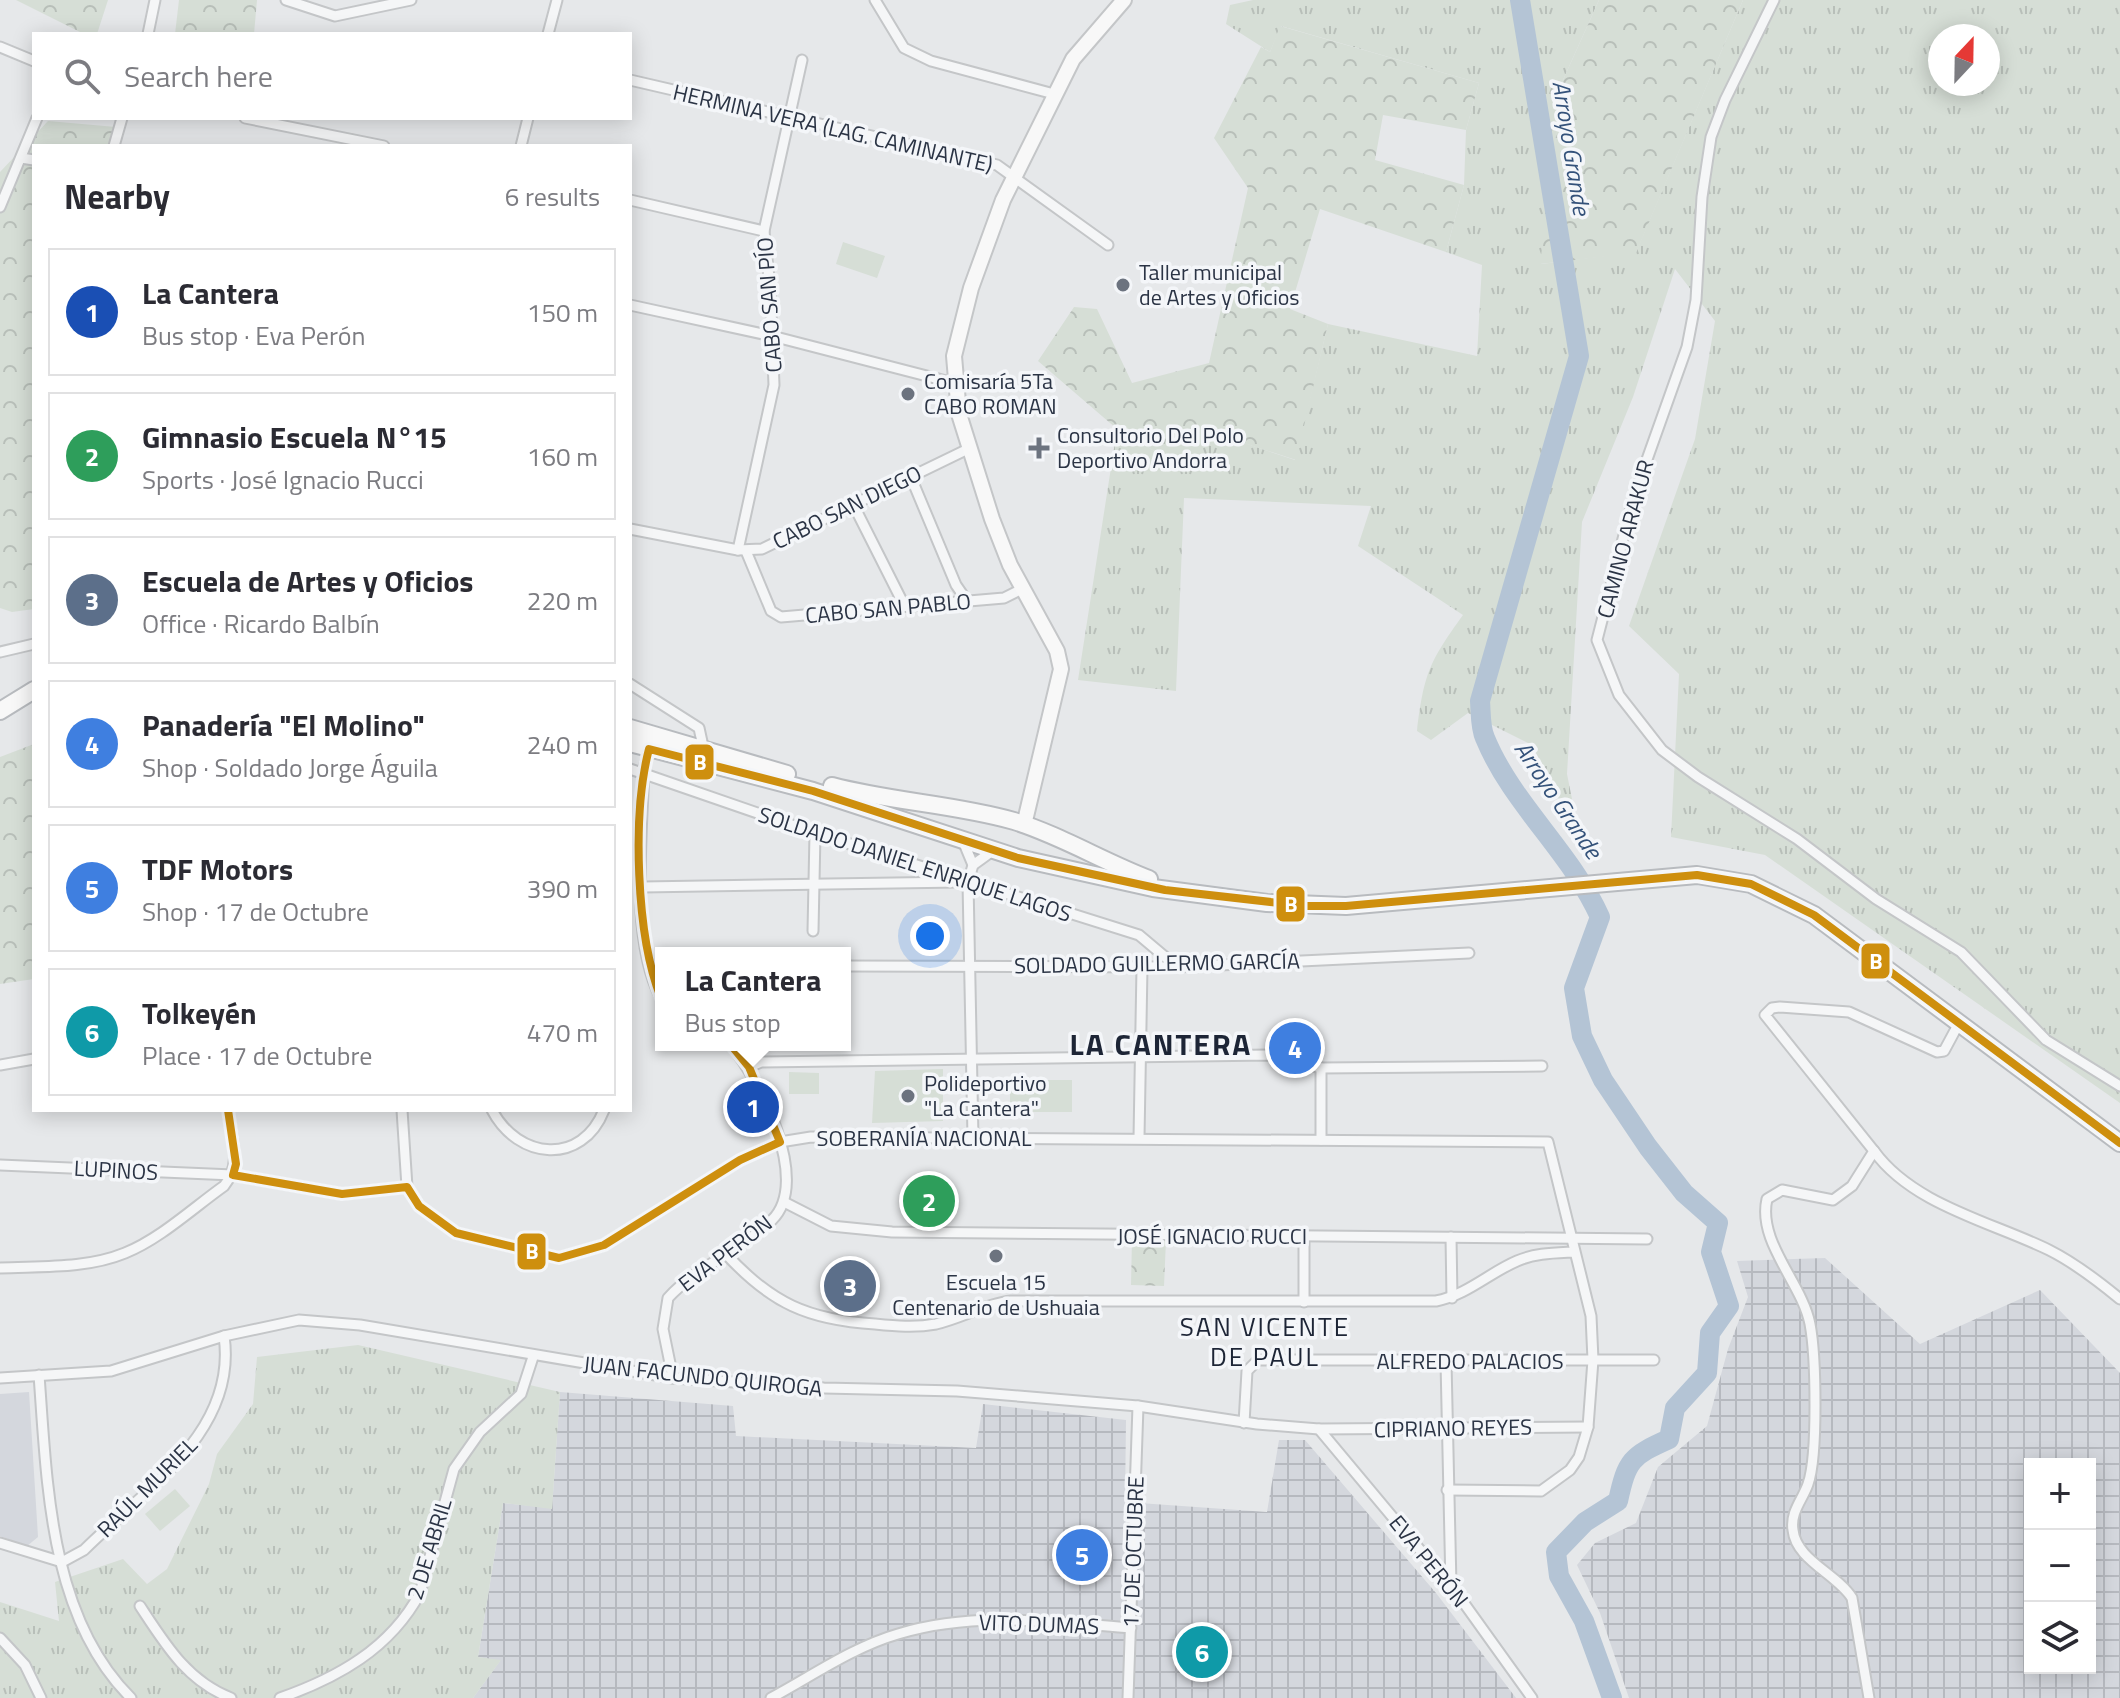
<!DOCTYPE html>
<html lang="en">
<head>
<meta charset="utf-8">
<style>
  :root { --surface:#fff; --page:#f2f2f3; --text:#2b2b33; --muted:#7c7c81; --line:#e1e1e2; --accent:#b45309 }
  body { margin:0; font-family:"Titillium Web",sans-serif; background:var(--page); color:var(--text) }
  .controls { position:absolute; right:24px; bottom:24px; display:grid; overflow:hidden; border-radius:0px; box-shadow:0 4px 20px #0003 }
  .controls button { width:72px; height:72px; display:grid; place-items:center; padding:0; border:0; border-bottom:2px solid var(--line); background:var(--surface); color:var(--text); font:40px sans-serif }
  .compass { position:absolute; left:1928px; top:24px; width:72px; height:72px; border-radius:50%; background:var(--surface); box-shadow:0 4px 20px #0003; rotate:22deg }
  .you { position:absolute; left:930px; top:936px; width:28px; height:28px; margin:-20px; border:6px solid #fff; border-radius:50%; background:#1a73e8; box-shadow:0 0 0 12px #1a73e833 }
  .badge { display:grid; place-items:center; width:52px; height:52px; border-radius:50%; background:var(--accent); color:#fff; font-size:26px; font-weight:700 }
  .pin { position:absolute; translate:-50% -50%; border:4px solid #fff; box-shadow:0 2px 8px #0006 }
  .popup { position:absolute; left:655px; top:947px; width:196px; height:104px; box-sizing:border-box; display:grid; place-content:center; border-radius:0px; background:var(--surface); filter:drop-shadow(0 2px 6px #0005); font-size:26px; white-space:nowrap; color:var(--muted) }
  .popup b { font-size:30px; color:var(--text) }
  .popup::after { content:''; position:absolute; left:50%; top:100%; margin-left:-16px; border:16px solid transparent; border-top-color:var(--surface) }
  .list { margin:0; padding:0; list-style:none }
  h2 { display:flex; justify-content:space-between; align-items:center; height:104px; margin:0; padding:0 32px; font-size:34px }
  h2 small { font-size:26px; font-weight:400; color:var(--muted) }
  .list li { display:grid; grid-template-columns:52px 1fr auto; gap:24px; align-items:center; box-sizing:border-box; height:128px; margin:0 16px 16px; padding:0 16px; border:2px solid var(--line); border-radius:0px }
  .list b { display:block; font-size:30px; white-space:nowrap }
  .list p { margin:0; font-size:26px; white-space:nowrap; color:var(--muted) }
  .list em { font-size:26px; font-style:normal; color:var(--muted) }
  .icon { flex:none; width:44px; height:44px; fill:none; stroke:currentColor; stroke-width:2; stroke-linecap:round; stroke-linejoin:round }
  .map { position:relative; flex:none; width:2120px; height:1698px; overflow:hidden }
  .search { position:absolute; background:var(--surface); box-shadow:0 4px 20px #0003; left:32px; top:32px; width:600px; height:88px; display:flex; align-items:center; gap:20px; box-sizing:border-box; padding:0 28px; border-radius:0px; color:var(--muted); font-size:30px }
  .panel { position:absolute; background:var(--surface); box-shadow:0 4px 20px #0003; left:32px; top:144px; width:600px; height:968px; border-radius:0px }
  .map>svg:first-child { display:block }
</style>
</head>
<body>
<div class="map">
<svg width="2120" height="1698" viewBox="0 0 2120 1698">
  <defs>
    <pattern id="industrial-grid" width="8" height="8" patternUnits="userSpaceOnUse" patternTransform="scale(2)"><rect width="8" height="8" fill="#d4d7dd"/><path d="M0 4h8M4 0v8" fill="none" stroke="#b6b9bf"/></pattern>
    <pattern id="grass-tufts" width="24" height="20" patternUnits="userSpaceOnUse" patternTransform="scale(2)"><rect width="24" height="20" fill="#d6ded6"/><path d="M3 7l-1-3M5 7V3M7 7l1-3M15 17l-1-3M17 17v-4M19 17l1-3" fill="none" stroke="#b8bfb9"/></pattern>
    <pattern id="forest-crowns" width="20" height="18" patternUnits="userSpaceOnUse" patternTransform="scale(2)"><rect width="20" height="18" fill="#d6ded6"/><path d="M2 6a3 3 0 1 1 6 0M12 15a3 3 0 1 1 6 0" fill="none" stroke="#b8bfb9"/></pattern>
  </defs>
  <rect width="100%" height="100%" fill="#e6e8ea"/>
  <!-- built -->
  <path fill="#d4d7dd" d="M29,1392L38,1537L27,1546L0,1536V1394Z"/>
  <!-- industrial -->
  <g fill="url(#industrial-grid)" fill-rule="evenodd">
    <path d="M1825,1258L1920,1344L2040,1290L2120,1373V1698H1629L1600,1613L1577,1565L1595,1543L1636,1523L1658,1467L1707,1426L1728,1349L1748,1297L1737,1261ZM2030,1464H2090V1668H2030Z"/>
    <path d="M560,1392L733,1406L736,1436L976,1448L983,1404L1126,1420L1125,1502L1267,1512L1279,1440H1305L1436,1593L1516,1698H473L500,1661L478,1657L503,1503L552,1508Z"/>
  </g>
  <!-- grass -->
  <g fill="url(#grass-tufts)" fill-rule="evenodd">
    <path d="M1253,0H1599L1563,80L1541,264L1636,252L1743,0H2120V1103L1765,855L1671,837L1679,674L1629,626L1695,439L1715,321L1675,269L1633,397L1582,522L1567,774L1572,799L1563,807L1532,745L1468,713L1431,740L1417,731C1424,674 1429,662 1463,615L1358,546L1371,506L1184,498L1176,691L1078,680L1117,429L1185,469L1190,425L1295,460L1328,324L1477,356L1482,265L1446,252L1464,185L1466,130L1479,83L1281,26L1270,52L1226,24L1230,5ZM1940,36H1988V84H1940Z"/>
    <path d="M358,1345L560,1392L552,1509L503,1503L478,1657L501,1660L473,1698H0V1602L59,1621L55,1582L123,1559L147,1584L167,1569L209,1484L217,1454L253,1404L257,1357Z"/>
  </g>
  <!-- forest -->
  <g fill="url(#forest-crowns)">
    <path d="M16,0H108L97,34H84Z"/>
    <path d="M179,0H257L254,34H175Z"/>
    <path d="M1599,0H1743L1636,253L1540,264L1563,80Z"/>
    <path d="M1280,26L1479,83L1466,130L1383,115L1375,160L1464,185L1446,252L1320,209L1290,309L1328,324L1296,460L1191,426L1185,469L1117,429L1038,361L1074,307L1097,309L1132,383L1209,363L1248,188L1214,138L1261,47L1270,52Z"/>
    <path d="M48,121L116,127L113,146H34V609L12,612L0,608V172Z"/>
    <path d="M34,744V979L0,984V757Z"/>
    <path d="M1132,1239L1166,1240L1164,1286L1131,1285Z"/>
  </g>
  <!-- pitch -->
  <g fill="#d6ded6">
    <path d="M843,242L885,256L877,278L836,264Z"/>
    <path d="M943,1069V1121L872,1123L875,1071Z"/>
    <path d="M789,1072L819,1073V1094H789Z"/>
    <rect x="1010" y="1080" width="62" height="32"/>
    <path d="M175,1489L190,1506L160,1531L145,1514Z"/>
  </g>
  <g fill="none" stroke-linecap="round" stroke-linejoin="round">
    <!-- river -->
    <path stroke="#b4c4d5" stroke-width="20" d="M1520,0L1579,356L1480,701C1481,712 1480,727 1485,738C1512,804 1571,852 1600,917L1574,988L1582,1036L1603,1080L1648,1147L1684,1193L1718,1223L1711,1252L1729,1306L1710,1333L1707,1373L1675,1408L1669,1439C1631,1456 1627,1460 1618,1501L1585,1522L1556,1552L1559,1576L1584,1621L1612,1698"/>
    <!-- street casing -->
    <g stroke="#c4c6c8" stroke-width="13">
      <g id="street">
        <path d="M286,0L335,16L411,0"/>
        <path d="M875,0L904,48L931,61L1054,94"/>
        <path d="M1774,0L1725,100L1711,137L1702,197L1696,300L1687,347L1634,496L1597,640L1619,695L1662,750L1698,777L1797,839L1876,899L1961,952L2046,1040L2120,1086"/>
        <path d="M148,34L155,0"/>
        <path d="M548,34L557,0"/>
        <path d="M0,47L34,61"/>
        <path d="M630,80L997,165L1108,245"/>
        <path d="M245,118L384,146"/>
        <path d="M114,146L122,118"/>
        <path d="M521,146L528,118"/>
        <path d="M21,158L34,160"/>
        <path d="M630,200L764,231"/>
        <path d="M0,207L37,118"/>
        <path d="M630,305L772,336L954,383"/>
        <path d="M910,475L956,585L967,601"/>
        <path d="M853,504L904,605"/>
        <path d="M630,529L738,550L762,549L968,449"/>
        <path d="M738,550L774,385L770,287L764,231L802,60"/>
        <path d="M746,551L771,611L781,617L1004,598L1022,589"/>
        <path d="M0,652L34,644"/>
        <path d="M630,684L699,728L704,751"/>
        <path d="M650,746L644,768C642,835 630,941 661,998"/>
        <path d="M630,769L815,833L1139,935L1177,967"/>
        <path d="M963,841L973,865"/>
        <path d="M643,887L960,882"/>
        <path d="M813,931L815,833"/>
        <path d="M845,966L1177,967L1469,953"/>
        <path d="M0,1065L34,1059"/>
        <path d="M749,1067L761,1062L1269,1055L1321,1068L1542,1066"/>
        <path d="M402,1110L407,1187"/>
        <path d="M492,1110C518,1160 582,1166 604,1110"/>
        <path d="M973,1138L968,882L973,865L991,852"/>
        <path d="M1139,1138L1142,967"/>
        <path d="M1321,1140V1068"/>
        <path d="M1874,1151C1913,1205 1992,1222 2049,1250C2075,1263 2097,1280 2120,1299"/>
        <path d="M0,1165L233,1175L342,1194L407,1187L419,1206L456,1233L559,1258L604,1245L740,1160L780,1142L811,1137L1548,1142L1591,1316L1593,1360L1588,1427L1579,1457L1570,1470L1541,1491L1447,1490"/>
        <path d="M784,1202L831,1226L892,1232L1647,1239"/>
        <path d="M1451,1237L1452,1298"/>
        <path d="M726,1254C771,1303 808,1320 875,1324C895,1326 915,1328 936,1324C962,1318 984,1304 1011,1301H1436C1467,1295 1489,1273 1517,1261C1535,1253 1555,1253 1574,1252"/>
        <path d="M0,1268C41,1266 86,1269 125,1253C160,1239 193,1208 224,1186C243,1162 231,1139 228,1110"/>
        <path d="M1304,1302V1236"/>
        <path d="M1446,1362L1451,1586"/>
        <path d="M39,1375C47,1482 49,1617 131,1698"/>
        <path d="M0,1378L111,1371L224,1336L299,1320L360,1325L673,1378L824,1388L957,1391L1138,1406L1257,1424L1319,1429L1588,1427"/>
        <path d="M673,1378L663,1329L668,1298C697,1266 742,1250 772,1220C812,1181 759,1079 731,1045"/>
        <path d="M1244,1423L1247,1371L1258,1360H1654"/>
        <path d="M1319,1429L1461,1599L1532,1698"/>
        <path d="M0,1543L62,1562L84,1550C144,1490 238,1432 224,1336"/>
        <path d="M140,1606C165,1644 187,1681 231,1698"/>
        <path d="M0,1638L25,1665L41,1698"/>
        <path d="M280,1698C337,1678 390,1649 420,1593L454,1469L480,1432L521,1394L533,1357"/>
        <path d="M771,1698C812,1676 853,1647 898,1634C974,1611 1053,1622 1131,1628"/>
        <path d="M1128,1698L1138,1406"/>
        <path d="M1869,1698L1852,1598C1837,1574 1796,1560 1793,1530C1790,1512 1803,1499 1808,1484C1818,1455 1816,1356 1810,1324C1802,1283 1757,1242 1767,1199L1782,1190L1833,1200L1852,1186L1874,1151L1765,1015L1772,1008L1780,1007L1849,1012L1937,1052L1944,1051L1958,1025"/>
      </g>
    </g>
    <!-- secondary casing -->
    <g stroke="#c4c6c8" stroke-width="18">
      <path id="secondary" d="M1024,825L1061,669L1057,651L1010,565L992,519L959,414L954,356L971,288L1003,200L1073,59L1124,0"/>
    </g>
    <!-- highway casing -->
    <g stroke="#b8bbbf" stroke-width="20">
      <g id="highway">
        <path d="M0,711L34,690"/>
        <path d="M630,728L787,774"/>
        <path d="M630,743L813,791L1018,858L1153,888L1267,903L1346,906L1697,875L1751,884L1814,915L2120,1143"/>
        <path d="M832,786C892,802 954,804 1014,821C1060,835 1104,862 1149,879"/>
      </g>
    </g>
    <!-- street -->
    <use href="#street" stroke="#f5f6f7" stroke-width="9"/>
    <!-- secondary -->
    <use href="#secondary" stroke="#f8f8f8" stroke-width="14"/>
    <!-- highway -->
    <use href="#highway" stroke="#f8f8f8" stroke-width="16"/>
    <!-- bus-1 casing -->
    <g stroke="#f4f6f9" stroke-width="14">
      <g id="bus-1">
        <path d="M661,998C636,936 632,814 649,749L813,791L1018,858L1165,890L1306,906H1346L1697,875L1751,884L1814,915L2120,1143"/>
        <path d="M228,1110L236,1164L233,1175L342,1194L407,1187L419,1206L456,1233L559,1258L604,1245L740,1160L780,1142L749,1067L731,1045"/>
      </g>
    </g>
    <!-- bus-1 -->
    <use href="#bus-1" stroke="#ce8f0e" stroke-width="8"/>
  </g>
  <!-- markers -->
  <g fill="#6c737f" stroke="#f4f6f9" stroke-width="3">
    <circle cx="1123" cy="285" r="8"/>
    <circle cx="908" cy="394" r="8"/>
    <path d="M1035 436h8v8h8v8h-8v8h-8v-8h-8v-8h8z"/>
    <circle cx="908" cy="1096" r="8"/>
    <circle cx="996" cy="1256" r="8"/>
  </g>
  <g text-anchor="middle" stroke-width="7" stroke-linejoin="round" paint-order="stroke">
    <!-- street labels -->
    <g font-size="22" fill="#2b3445" stroke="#f4f6f9">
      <text transform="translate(833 128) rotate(13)" y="8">HERMINA VERA (LAG. CAMINANTE)</text>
      <text transform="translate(769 305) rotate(-94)" y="8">CABO SAN PÍO</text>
      <text transform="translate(847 507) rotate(-26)" y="8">CABO SAN DIEGO</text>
      <text transform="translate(1625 539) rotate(-75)" y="8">CAMINO ARAKUR</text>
      <text transform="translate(888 608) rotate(-5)" y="8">CABO SAN PABLO</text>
      <text transform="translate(915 864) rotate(18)" y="8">SOLDADO DANIEL ENRIQUE LAGOS</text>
      <text transform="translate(1157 963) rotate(-1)" y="8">SOLDADO GUILLERMO GARCÍA</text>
      <text x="924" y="1146">SOBERANÍA NACIONAL</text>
      <text transform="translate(116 1170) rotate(3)" y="8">LUPINOS</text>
      <text x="1212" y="1244">JOSÉ IGNACIO RUCCI</text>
      <text transform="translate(725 1253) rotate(-37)" y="8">EVA PERÓN</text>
      <text x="1470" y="1369">ALFREDO PALACIOS</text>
      <text transform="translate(703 1376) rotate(6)" y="8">JUAN FACUNDO QUIROGA</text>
      <text transform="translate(1453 1428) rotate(-1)" y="8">CIPRIANO REYES</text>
      <text transform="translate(147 1487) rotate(-45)" y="8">RAÚL MURIEL</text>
      <text transform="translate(429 1549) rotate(-73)" y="8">2 DE ABRIL</text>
      <text transform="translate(1133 1552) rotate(-88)" y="8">17 DE OCTUBRE</text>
      <text transform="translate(1429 1561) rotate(51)" y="8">EVA PERÓN</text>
      <text transform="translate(1039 1624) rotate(2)" y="8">VITO DUMAS</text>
    </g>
    <!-- poi labels -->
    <g font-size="22" fill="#2b3445" stroke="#f4f6f9" text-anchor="start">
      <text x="1139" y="280">Taller municipal<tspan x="1139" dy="25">de Artes y Oficios</tspan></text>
      <text x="924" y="389">Comisaría 5Ta<tspan x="924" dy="25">CABO ROMAN</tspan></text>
      <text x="1057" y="443">Consultorio Del Polo<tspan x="1057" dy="25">Deportivo Andorra</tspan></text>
      <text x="924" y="1091">Polideportivo<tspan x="924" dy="25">"La Cantera"</tspan></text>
      <text x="996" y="1290" text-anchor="middle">Escuela 15<tspan x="996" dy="25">Centenario de Ushuaia</tspan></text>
    </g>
    <!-- water labels -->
    <g font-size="24" font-style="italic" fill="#34527a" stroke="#f4f6f9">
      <text transform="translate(1571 148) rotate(81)" y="8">Arroyo Grande</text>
      <text transform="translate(1558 800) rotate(56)" y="8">Arroyo Grande</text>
    </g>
    <!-- quarter labels -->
    <g font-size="26" letter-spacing="2" fill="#1d2536" stroke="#f4f6f9">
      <text x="1265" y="1336">SAN VICENTE<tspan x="1265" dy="30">DE PAUL</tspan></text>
    </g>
    <!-- district labels -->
    <g font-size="30" font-weight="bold" letter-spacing="2" fill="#1d2536" stroke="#f4f6f9">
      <text x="1161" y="1055">LA CANTERA</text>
    </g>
  </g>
  <g stroke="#f4f6f9" stroke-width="3">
    <rect x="684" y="743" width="31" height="38" rx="8" fill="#ce8f0e"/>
    <rect x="1275" y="885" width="31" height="38" rx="8" fill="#ce8f0e"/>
    <rect x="1860" y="942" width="31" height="38" rx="8" fill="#ce8f0e"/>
    <rect x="516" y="1232" width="31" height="39" rx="8" fill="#ce8f0e"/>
  </g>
  <g font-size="22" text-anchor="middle" font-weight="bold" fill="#fff">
    <text x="700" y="770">B</text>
    <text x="1291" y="912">B</text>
    <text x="1876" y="969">B</text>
    <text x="532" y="1259">B</text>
  </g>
</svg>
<div class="controls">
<button>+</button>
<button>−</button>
<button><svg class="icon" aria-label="layers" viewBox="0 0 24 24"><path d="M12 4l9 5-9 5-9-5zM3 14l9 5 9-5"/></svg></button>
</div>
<svg class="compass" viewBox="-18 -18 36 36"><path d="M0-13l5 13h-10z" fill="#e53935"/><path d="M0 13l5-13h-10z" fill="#7c7c81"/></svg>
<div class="you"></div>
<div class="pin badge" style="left:753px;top:1107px;background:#1a4fb4">1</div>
<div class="popup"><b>La Cantera</b>Bus stop</div>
<div class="pin badge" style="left:929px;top:1201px;background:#2e9e5b">2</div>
<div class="pin badge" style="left:850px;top:1286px;background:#5c6f8a">3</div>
<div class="pin badge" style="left:1295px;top:1048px;background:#3f7fe0">4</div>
<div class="pin badge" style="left:1082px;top:1555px;background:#3f7fe0">5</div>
<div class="pin badge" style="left:1202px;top:1652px;background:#0f9aa8">6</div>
<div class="search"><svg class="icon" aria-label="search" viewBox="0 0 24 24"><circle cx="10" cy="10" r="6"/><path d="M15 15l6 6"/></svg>Search here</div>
<section class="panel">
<h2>Nearby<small>6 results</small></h2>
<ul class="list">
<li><span class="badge" style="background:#1a4fb4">1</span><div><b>La Cantera</b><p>Bus stop · Eva Perón</p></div><em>150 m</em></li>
<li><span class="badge" style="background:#2e9e5b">2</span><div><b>Gimnasio Escuela N°15</b><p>Sports · José Ignacio Rucci</p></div><em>160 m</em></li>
<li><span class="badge" style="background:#5c6f8a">3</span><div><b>Escuela de Artes y Oficios</b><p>Office · Ricardo Balbín</p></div><em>220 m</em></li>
<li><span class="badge" style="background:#3f7fe0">4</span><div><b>Panadería &quot;El Molino&quot;</b><p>Shop · Soldado Jorge Águila</p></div><em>240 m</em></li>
<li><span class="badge" style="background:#3f7fe0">5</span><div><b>TDF Motors</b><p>Shop · 17 de Octubre</p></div><em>390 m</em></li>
<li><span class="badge" style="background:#0f9aa8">6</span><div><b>Tolkeyén</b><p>Place · 17 de Octubre</p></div><em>470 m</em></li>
</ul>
</section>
</div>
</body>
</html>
